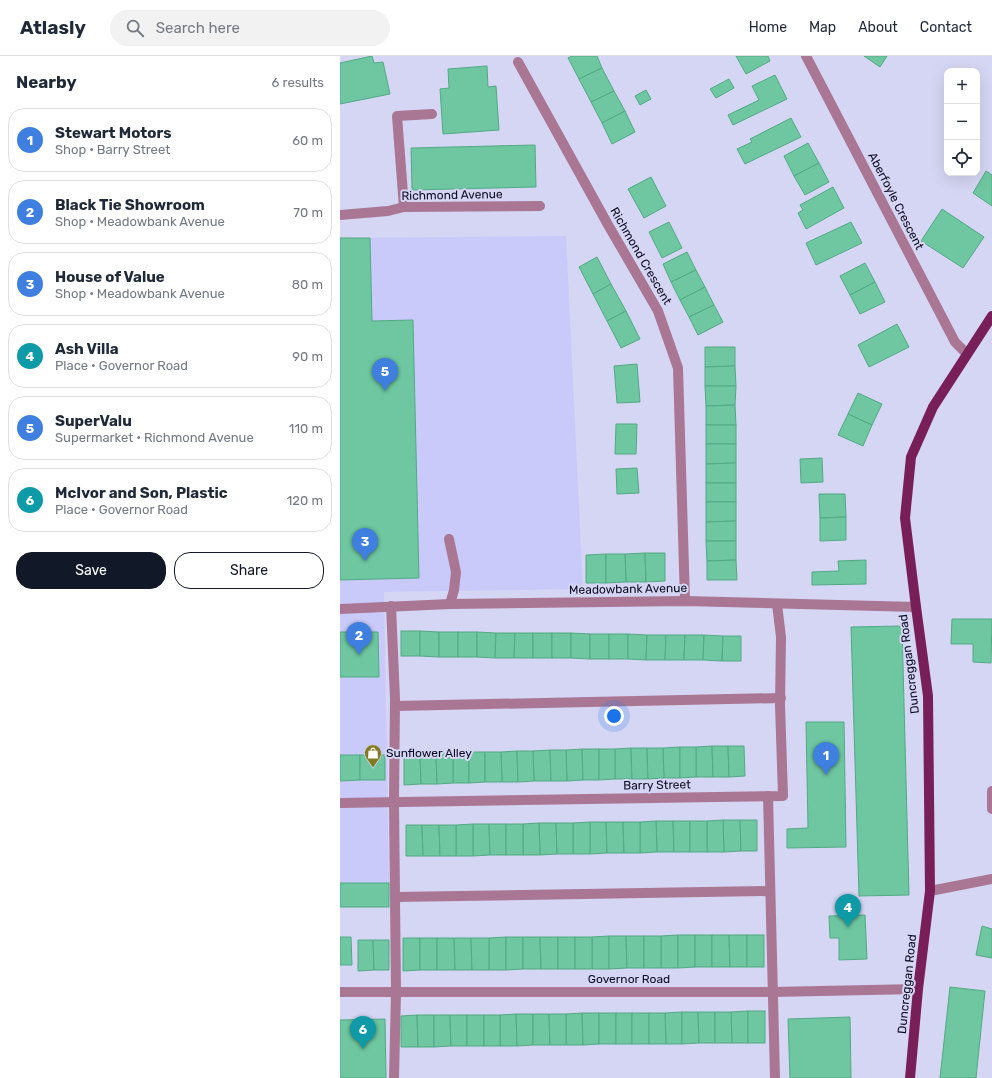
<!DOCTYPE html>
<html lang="en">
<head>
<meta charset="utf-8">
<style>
  :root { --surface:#fff; --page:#f2f2f3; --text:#1f2937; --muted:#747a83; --line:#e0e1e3; --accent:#111827 }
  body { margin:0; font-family:Rubik,sans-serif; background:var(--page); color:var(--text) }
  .controls { position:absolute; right:12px; top:12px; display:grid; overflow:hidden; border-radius:8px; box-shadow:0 4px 16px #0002 }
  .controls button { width:36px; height:36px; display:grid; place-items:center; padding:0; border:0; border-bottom:1px solid var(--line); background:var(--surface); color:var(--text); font:20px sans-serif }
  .you { position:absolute; left:274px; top:660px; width:14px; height:14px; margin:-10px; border:3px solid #fff; border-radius:50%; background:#1a73e8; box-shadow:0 0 0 6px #1a73e833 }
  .badge { display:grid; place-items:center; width:26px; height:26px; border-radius:50%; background:var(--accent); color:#fff; font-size:13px; font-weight:700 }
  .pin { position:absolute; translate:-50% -33px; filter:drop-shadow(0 1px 2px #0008) }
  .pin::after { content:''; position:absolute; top:21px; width:14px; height:12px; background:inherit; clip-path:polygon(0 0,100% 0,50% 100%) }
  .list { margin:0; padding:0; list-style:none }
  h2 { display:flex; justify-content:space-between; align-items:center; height:52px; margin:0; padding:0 16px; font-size:17px }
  h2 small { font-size:13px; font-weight:400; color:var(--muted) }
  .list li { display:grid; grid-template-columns:26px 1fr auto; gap:12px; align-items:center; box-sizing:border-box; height:64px; margin:0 8px 8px; padding:0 8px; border:1px solid var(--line); border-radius:16px }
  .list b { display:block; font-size:15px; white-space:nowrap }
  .list p { margin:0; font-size:13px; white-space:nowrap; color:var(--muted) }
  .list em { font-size:13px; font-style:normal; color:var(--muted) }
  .actions { display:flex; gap:8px; padding:12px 16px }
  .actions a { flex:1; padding:9px 0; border:1px solid var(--accent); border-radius:16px; text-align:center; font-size:14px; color:var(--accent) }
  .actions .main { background:var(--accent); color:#fff }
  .icon { flex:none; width:22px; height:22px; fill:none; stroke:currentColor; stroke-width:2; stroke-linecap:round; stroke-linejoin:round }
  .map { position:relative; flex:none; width:652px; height:1022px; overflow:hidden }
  header { display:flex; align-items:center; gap:24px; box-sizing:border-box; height:56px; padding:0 20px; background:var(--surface); border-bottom:1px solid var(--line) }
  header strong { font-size:19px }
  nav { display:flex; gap:22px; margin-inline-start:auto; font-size:14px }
  .search { width:280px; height:36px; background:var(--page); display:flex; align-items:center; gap:10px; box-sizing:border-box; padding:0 14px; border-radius:22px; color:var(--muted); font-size:15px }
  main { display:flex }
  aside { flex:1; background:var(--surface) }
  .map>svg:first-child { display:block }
</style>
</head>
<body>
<header>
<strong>Atlasly</strong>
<div class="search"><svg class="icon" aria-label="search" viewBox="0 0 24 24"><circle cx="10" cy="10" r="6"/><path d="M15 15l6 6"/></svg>Search here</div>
<nav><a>Home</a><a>Map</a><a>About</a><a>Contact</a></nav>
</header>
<main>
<aside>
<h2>Nearby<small>6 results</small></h2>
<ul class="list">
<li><span class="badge" style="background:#3f7fe0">1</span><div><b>Stewart Motors</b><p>Shop · Barry Street</p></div><em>60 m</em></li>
<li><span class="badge" style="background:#3f7fe0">2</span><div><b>Black Tie Showroom</b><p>Shop · Meadowbank Avenue</p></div><em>70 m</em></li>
<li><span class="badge" style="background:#3f7fe0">3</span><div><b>House of Value</b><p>Shop · Meadowbank Avenue</p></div><em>80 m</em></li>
<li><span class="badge" style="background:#0f9aa8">4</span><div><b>Ash Villa</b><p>Place · Governor Road</p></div><em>90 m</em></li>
<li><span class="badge" style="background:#3f7fe0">5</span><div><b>SuperValu</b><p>Supermarket · Richmond Avenue</p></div><em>110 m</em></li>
<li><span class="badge" style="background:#0f9aa8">6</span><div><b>McIvor and Son, Plastic</b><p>Place · Governor Road</p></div><em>120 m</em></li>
</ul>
<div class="actions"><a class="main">Save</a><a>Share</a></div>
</aside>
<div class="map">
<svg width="652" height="1022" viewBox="0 0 652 1022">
  <rect width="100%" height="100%" fill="#d5d6f3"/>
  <!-- built -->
  <path fill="#c9cafa" d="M226,180L243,533L44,536L49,827H0V182Z"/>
  <!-- building -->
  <g fill="#6ec7a1" stroke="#52a985">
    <path d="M32,0L34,7L43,6L50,38L0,48V7Z"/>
    <path d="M232,0H257L262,12L239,23L228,2Z"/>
    <path d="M396,0H428L430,5L406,18Z"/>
    <path d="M524,0H547L540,11Z"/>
    <path d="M147,10L148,31L156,30L159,74L103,78L100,33L109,32L108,13Z"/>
    <path d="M262,12L274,35L251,46L239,23Z"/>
    <path d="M435,19L447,43L393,69L388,59L419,44L412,30Z"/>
    <path d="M389,23L394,32L376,42L370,33Z"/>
    <path d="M306,34L311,43L300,49L295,40Z"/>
    <path d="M274,35L285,55L262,67L251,46Z"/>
    <path d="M285,55L295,76L272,88L262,67Z"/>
    <path d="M451,62L461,81L405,108L397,93L412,86L410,83Z"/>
    <path d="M468,87L479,107L454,120L444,100Z"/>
    <path d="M195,89L196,131L72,134L71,92Z"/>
    <path d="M479,107L489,126L465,139L454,120Z"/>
    <path d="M646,115L652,119V150L633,137Z"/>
    <path d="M311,121L326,150L304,162L288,133Z"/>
    <path d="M493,131L504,152L466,173L458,157L463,154L460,149Z"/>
    <path d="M602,153L644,181L623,212L581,185Z"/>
    <path d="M329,166L342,192L322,202L309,176Z"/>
    <path d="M511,166L522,187L476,209L466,187Z"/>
    <path d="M0,182H30L32,265L73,264L79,522L0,524Z"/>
    <path d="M347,196L356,214L331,226L323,208Z"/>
    <path d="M257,201L271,228L253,238L239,211Z"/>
    <path d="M525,207L535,226L510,239L500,220Z"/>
    <path d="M356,214L365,231L340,244L331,226Z"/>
    <path d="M535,226L545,246L520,258L510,239Z"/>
    <path d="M271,228L286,255L267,265L253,238Z"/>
    <path d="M365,231L374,249L349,261L340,244Z"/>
    <path d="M374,249L383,266L358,279L349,261Z"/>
    <path d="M286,255L300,283L281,292L267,265Z"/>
    <path d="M557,268L569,291L529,311L518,289Z"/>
    <path d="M365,291H395V310L365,311Z"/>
    <path d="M297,308L300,346L277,347L274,310Z"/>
    <path d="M395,310L396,330H365V311Z"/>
    <path d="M365,330H396L395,349L366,350Z"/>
    <path d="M518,337L542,348L532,369L508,358Z"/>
    <path d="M395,349L396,369H366V350Z"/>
    <path d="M508,358L532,369L523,390L498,379Z"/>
    <path d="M276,368H297L296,398H275Z"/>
    <rect x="366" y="369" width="30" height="19"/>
    <path d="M366,388H396V407L366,408Z"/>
    <path d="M482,402L483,426L461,427L460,403Z"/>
    <path d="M396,407V427H366V408Z"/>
    <path d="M297,412L299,437L277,438L276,413Z"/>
    <rect x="366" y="427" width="30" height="19"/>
    <path d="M479,438H505L506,461L480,462Z"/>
    <path d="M366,446H396V465L366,466Z"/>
    <path d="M506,461V484L480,485V462Z"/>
    <path d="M396,465V485H366V466Z"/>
    <path d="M366,485H396V504L367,505Z"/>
    <path d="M305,497L306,526H286L285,498Z"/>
    <path d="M305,497H325V525L306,526Z"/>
    <path d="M266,498V527H246V499Z"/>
    <path d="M266,498H285L286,526L266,527Z"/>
    <path d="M396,504L397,524H367V505Z"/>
    <path d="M526,504V528L472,529V516L499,515L498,505Z"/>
    <path d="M612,563H652L651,607L633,606V588H611Z"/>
    <path d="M562,570L569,839L519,840L511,571Z"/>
    <rect x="61" y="575" width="19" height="25"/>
    <path d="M80,575L99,576V601L80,600Z"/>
    <path d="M0,576H38L39,621H0Z"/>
    <rect x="99" y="576" width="19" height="25"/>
    <rect x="118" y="576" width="19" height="25"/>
    <path d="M137,576L156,577L155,602L137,601Z"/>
    <path d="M156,577H175L174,602H155Z"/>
    <path d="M175,577H193V602H174Z"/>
    <rect x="193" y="577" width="19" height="25"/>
    <rect x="212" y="577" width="19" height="25"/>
    <path d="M231,577L250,578V603L231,602Z"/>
    <rect x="250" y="578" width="19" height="25"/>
    <rect x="269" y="578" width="19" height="25"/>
    <path d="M288,578L307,579L306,604L288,603Z"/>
    <path d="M307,579H326L325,604H306Z"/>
    <path d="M326,579H345L344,604H325Z"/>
    <path d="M345,579H364L363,604H344Z"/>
    <path d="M364,579L383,580L382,605L363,604Z"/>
    <path d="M383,580H401V605H382Z"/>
    <path d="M466,666H504L506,791L447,792V773L468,772Z"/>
    <path d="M372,690L373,721H356V691Z"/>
    <path d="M372,690H388L389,721H373Z"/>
    <path d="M388,690H404L405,720L389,721Z"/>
    <path d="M340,691V722H324L323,692Z"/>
    <path d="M340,691H356V721L340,722Z"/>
    <path d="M291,692L292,723H275V693Z"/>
    <path d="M291,692H307L308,723H292Z"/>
    <path d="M307,692H323L324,722L308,723Z"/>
    <path d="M242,693L243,724L227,725L226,694Z"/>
    <path d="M242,693H259V724H243Z"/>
    <path d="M259,693H275V723L259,724Z"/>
    <path d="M210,694L211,725H194L193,695Z"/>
    <path d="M210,694H226L227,725H211Z"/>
    <path d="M177,695L178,726H162L161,696Z"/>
    <path d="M177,695H193L194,725L178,726Z"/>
    <path d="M129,696V727H113V697Z"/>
    <path d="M129,696H145V726L129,727Z"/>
    <path d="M145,696H161L162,726H145Z"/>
    <path d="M80,697L81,728L64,729V698Z"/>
    <path d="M80,697H96L97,728H81Z"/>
    <path d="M96,697H113V727L97,728Z"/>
    <path d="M0,699H20V724L0,725Z"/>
    <rect x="20" y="699" width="25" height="25"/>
    <path d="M383,764H400L401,795L384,796Z"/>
    <path d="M383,764L384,796H367V765Z"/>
    <path d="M400,764H417V795H401Z"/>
    <path d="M316,765H333L334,796H317Z"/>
    <path d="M316,765L317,796L300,797V766Z"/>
    <path d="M333,765H350V796H334Z"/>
    <rect x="350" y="765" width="17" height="31"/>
    <path d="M250,766H266L267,797L250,798Z"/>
    <path d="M250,766V798H233V767Z"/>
    <path d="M266,766H283L284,797H267Z"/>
    <path d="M283,766H300V797H284Z"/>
    <path d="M199,767H216L217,798L200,799Z"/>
    <path d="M199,767L200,799H183V768Z"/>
    <path d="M216,767H233V798H217Z"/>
    <path d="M133,768H149L150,799L133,800Z"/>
    <path d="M133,768V800H116V769Z"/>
    <path d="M149,768H166V799H150Z"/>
    <rect x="166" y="768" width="17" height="31"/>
    <path d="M66,769H82L83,800H66Z"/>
    <path d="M82,769H99L100,800H83Z"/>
    <path d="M99,769H116V800H100Z"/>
    <rect x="0" y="827" width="49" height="24"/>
    <path d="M525,859L527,903L499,904V882H490L489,860Z"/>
    <path d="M642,870L652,873V902L636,899Z"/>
    <path d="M338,879V912H321V880Z"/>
    <path d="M338,879H355V911L338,912Z"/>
    <rect x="355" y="879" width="17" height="32"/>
    <path d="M372,879H389L390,911H372Z"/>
    <path d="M389,879H407V911H390Z"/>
    <rect x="407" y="879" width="17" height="32"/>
    <path d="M269,880V913H252V881Z"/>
    <path d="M269,880H286L287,912L269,913Z"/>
    <path d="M286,880H304V912H287Z"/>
    <rect x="304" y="880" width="17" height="32"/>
    <path d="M0,881H11L12,909H0Z"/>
    <path d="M166,881V914H149V882Z"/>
    <path d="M166,881H183V913L166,914Z"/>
    <path d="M183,881H200L201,913H183Z"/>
    <path d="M200,881H218V913H201Z"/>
    <rect x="218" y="881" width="17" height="32"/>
    <rect x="235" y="881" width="17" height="32"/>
    <path d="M63,882H80V914L63,915Z"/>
    <rect x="80" y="882" width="17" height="32"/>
    <path d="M97,882H114L115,914H97Z"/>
    <path d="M114,882H131L132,914H115Z"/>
    <path d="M131,882H149V914H132Z"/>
    <path d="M18,884H33L34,914L18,915Z"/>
    <path d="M33,884H49V914H34Z"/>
    <path d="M610,931L645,935L636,1022H600Z"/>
    <path d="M408,955V987H392L391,956Z"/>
    <rect x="408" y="955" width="17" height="32"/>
    <path d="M342,956V988H326L325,957Z"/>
    <path d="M342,956H358L359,987L342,988Z"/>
    <path d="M358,956H375V987H359Z"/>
    <path d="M375,956H391L392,987H375Z"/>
    <path d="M242,957L243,989H226V958Z"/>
    <path d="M242,957H259V988L243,989Z"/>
    <rect x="259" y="957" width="17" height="31"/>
    <rect x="276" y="957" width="16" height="31"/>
    <rect x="292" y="957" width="17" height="31"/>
    <path d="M309,957H325L326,988H309Z"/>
    <path d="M176,958L177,990H160V959Z"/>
    <path d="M176,958H193V989L177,990Z"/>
    <path d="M193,958H209L210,989H193Z"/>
    <path d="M209,958H226V989H210Z"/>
    <path d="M77,959L78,991H61V960Z"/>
    <path d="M77,959H94V991H78Z"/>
    <path d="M94,959H110L111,990L94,991Z"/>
    <path d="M110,959H127V990H111Z"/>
    <rect x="127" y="959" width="17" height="31"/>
    <rect x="144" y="959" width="16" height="31"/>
    <path d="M510,961L511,1022H450L448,963Z"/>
    <path d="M45,963L46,1022H0V964Z"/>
  </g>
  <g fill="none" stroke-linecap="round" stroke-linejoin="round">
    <!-- minor -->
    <g stroke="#a97794" stroke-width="10">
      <path d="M466,0L615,286L627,298"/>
      <path d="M178,6L267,167L318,255L338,312L345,545"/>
      <path d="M64,151L57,60L92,58"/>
      <path d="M0,159L48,155L64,151L200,150"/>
      <path d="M109,483L116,516L114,534L110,548"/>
      <path d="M51,550L55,643L54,746L56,936L54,1022"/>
      <path d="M0,553L110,548L345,545L576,551"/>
      <path d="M55,650L441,642"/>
      <path d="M652,735V753"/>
      <path d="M428,740L435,1022"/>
      <path d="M0,747L443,740L440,649L441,581L437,548"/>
      <path d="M590,835L652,823"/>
      <path d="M55,841L430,835"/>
      <path d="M0,936H432L578,933"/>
    </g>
    <!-- major -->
    <path stroke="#781f5a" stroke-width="10" d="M570,1022L578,933L590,835L588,640L576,551L565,462L571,401L593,351L652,260"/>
  </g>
  <!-- icons -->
  <defs>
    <g id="shop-pin" transform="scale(0.9)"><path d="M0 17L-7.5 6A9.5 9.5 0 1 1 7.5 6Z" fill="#837b21" stroke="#d5d6f3"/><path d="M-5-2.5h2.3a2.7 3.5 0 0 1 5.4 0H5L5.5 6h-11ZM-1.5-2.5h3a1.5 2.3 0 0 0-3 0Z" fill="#fff"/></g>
  </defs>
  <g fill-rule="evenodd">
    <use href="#shop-pin" x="33" y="697"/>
  </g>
  <g text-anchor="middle" stroke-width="4" stroke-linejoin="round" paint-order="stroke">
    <!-- street labels -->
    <g font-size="12" fill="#0b0821" stroke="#d5d6f3">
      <text transform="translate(112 139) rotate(-1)" y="4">Richmond Avenue</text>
      <text transform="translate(556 145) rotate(63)" y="4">Aberfoyle Crescent</text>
      <text transform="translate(301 200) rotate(60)" y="4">Richmond Crescent</text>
      <text transform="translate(288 533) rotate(-1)" y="4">Meadowbank Avenue</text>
      <text transform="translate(569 608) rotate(-97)" y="4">Duncreggan Road</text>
      <text transform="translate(317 729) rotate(-1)" y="4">Barry Street</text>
      <text x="289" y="927">Governor Road</text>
      <text transform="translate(567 928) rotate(-84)" y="4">Duncreggan Road</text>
    </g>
    <!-- poi labels -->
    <g font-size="12" fill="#0b0821" stroke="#d5d6f3" text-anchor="start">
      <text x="46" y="701">Sunflower Alley</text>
    </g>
  </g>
</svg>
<div class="controls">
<button>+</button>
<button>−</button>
<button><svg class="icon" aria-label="locate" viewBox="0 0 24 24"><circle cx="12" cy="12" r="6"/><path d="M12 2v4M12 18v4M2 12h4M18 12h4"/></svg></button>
</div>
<div class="you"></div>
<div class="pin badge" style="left:486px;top:719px;background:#3f7fe0">1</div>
<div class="pin badge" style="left:19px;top:599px;background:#3f7fe0">2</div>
<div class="pin badge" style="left:25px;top:505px;background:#3f7fe0">3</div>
<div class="pin badge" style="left:508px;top:871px;background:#0f9aa8">4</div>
<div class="pin badge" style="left:45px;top:335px;background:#3f7fe0">5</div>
<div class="pin badge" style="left:23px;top:993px;background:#0f9aa8">6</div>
</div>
</main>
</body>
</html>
